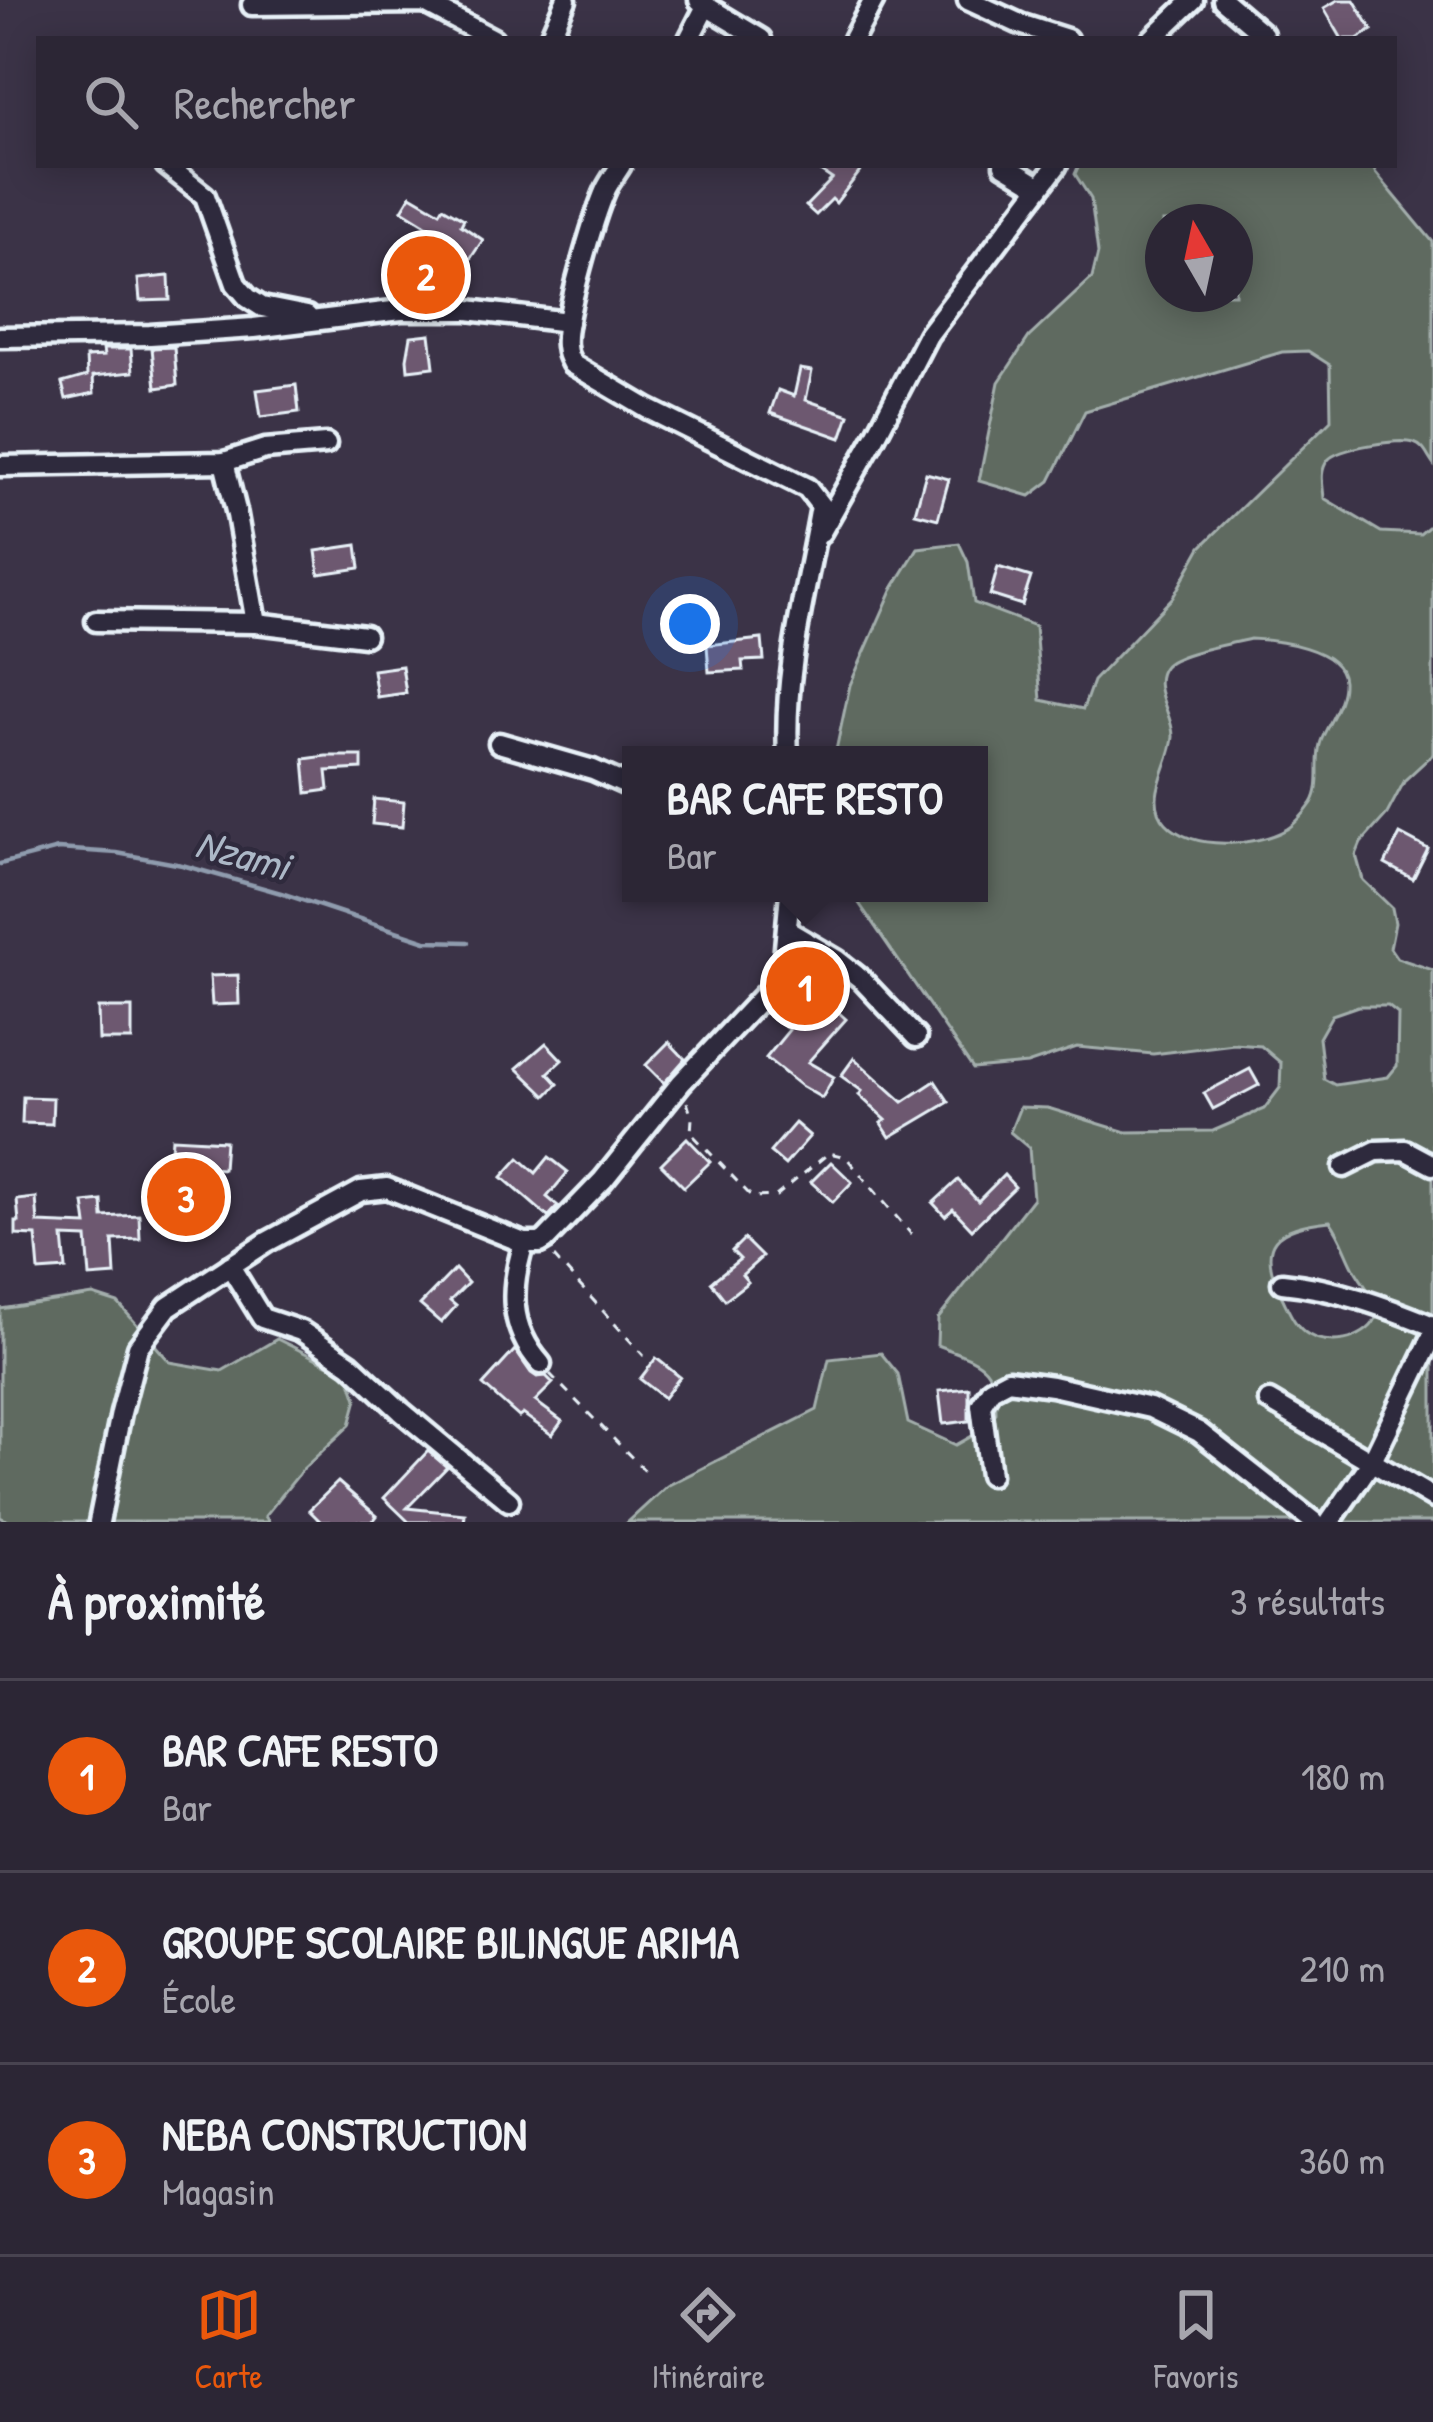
<!DOCTYPE html>
<html lang="fr">
<head>
<meta charset="utf-8">
<style>
  :root { --surface:#2c2635; --page:#342e3d; --text:#f1f3f6; --muted:#a6a5ad; --line:#484350; --accent:#ea580c }
  body { margin:0; font-family:"Patrick Hand",sans-serif; background:var(--page); color:var(--text) }
  .compass { position:absolute; left:1145px; top:204px; width:108px; height:108px; border-radius:50%; background:var(--surface); box-shadow:0 6px 30px #0003; rotate:351deg }
  .you { position:absolute; left:690px; top:624px; width:42px; height:42px; margin:-30px; border:9px solid #fff; border-radius:50%; background:#1a73e8; box-shadow:0 0 0 18px #1a73e833 }
  .badge { display:grid; place-items:center; width:78px; height:78px; border-radius:50%; background:var(--accent); color:#fff; font-size:39px; font-weight:700 }
  .pin { position:absolute; translate:-50% -50%; border:6px solid #fff; box-shadow:0 3px 12px #0006 }
  .popup { position:absolute; left:622px; top:746px; width:366px; height:156px; box-sizing:border-box; display:grid; place-content:center; border-radius:0px; background:var(--surface); filter:drop-shadow(0 3px 9px #0005); font-size:39px; white-space:nowrap; color:var(--muted) }
  .popup b { font-size:45px; color:var(--text) }
  .popup::after { content:''; position:absolute; left:50%; top:100%; margin-left:-24px; border:24px solid transparent; border-top-color:var(--surface) }
  .list { margin:0; padding:0; list-style:none }
  h2 { display:flex; justify-content:space-between; align-items:center; height:156px; margin:0; padding:0 48px; font-size:51px }
  h2 small { font-size:39px; font-weight:400; color:var(--muted) }
  .list li { display:grid; grid-template-columns:78px 1fr auto; gap:36px; align-items:center; box-sizing:border-box; height:192px; padding:0 48px; border-top:3px solid var(--line) }
  .list b { display:block; font-size:45px; white-space:nowrap }
  .list p { margin:0; font-size:39px; white-space:nowrap; color:var(--muted) }
  .list em { font-size:39px; font-style:normal; color:var(--muted) }
  .icon { flex:none; width:66px; height:66px; fill:none; stroke:currentColor; stroke-width:2; stroke-linecap:round; stroke-linejoin:round }
  .map { position:relative; flex:none; width:1433px; height:1522px; overflow:hidden }
  .search { position:absolute; background:var(--surface); box-shadow:0 6px 30px #0003; left:36px; right:36px; top:36px; height:132px; display:flex; align-items:center; gap:30px; box-sizing:border-box; padding:0 42px; border-radius:0px; color:var(--muted); font-size:45px }
  .sheet { height:732px; background:var(--surface) }
  nav { display:flex; justify-content:space-around; align-items:center; box-sizing:border-box; height:168px; border-top:3px solid var(--line); background:var(--surface); font-size:33px; color:var(--muted) }
  nav a { display:grid; justify-items:center; gap:6px }
  nav .on { color:var(--accent) }
  .map>svg:first-child { display:block }
</style>
</head>
<body>
<div class="map">
<svg width="1433" height="1522" viewBox="0 0 1433 1522">
  <rect width="100%" height="100%" fill="#3b3347"/>
  <filter id="ink" filterUnits="userSpaceOnUse"><feTurbulence type="fractalNoise" baseFrequency=".00833" numOctaves="2"/><feDisplacementMap in="SourceGraphic" scale="24" xChannelSelector="R" yChannelSelector="G"/><feConvolveMatrix kernelMatrix="1 2 1 2 8 2 1 2 1" color-interpolation-filters="sRGB"/></filter>
  <g filter="url(#ink)">
    <!-- green -->
    <g fill="#5e6b61" stroke="#a3aeac" stroke-width="3" fill-rule="evenodd">
      <path d="M1079,165H1373L1375,172L1433,242V464C1427,456 1424,446 1414,443C1399,438 1338,448 1328,460C1319,471 1323,485 1324,498L1381,532L1420,534L1433,523V754L1405,780L1387,814L1361,843L1356,855L1363,880L1392,908L1395,923L1390,948L1397,958L1433,970V1522H628L667,1486L817,1410L829,1359L881,1353L898,1374L908,1423L956,1445L979,1432L996,1413C996,1361 979,1362 937,1345L938,1319L1033,1198L1029,1148L1010,1132L1020,1107L1048,1108L1126,1132L1213,1131L1264,1109L1280,1088L1281,1063L1261,1046L1234,1044L1153,1054L1077,1047L1027,1064L973,1069L852,893H979V755H835L850,685L892,590L918,548L959,543L968,562L974,603L1035,626L1041,700L1083,709L1093,681L1173,597L1201,547L1331,420L1330,365L1308,351L1282,352L1085,411L1050,481L1030,496L979,481L999,382L1029,337L1092,278L1098,253L1091,199L1075,174ZM1163,222H1235V294H1163ZM1250,639C1275,640 1341,647 1343,681C1344,703 1329,721 1321,741C1314,759 1323,786 1312,803C1306,812 1295,824 1287,829C1256,847 1192,851 1166,823C1143,798 1171,765 1173,737C1174,716 1149,686 1164,667C1174,653 1231,644 1250,639ZM1358,1006H1388L1398,1014L1397,1066L1388,1077L1335,1085L1324,1079L1319,1038L1332,1015ZM1330,1221C1342,1237 1346,1254 1355,1270C1370,1296 1396,1318 1354,1337C1341,1343 1321,1342 1309,1335C1295,1327 1289,1311 1282,1297C1254,1241 1276,1227 1330,1221Z"/>
      <path d="M93,1295L118,1303L170,1362L222,1371L277,1339L349,1375L357,1399L350,1425L303,1469L265,1516L269,1522H11L0,1517V1309Z"/>
    </g>
    <g fill="none" stroke-linecap="round" stroke-linejoin="round">
      <!-- stream -->
      <path stroke="#8f9cae" stroke-width="4.5" d="M0,864L58,849L117,853L182,865L281,893L426,941L468,942"/>
    </g>
    <!-- building -->
    <g fill="#6d5970" stroke="#e8f1f8" stroke-width="3">
      <path d="M1338,0H1354L1372,30L1357,39H1342L1324,8Z"/>
      <path d="M811,165H865L836,203L832,199L816,215L806,206L832,179Z"/>
      <path d="M411,195L440,212L443,207L464,219L461,225L483,240L468,262L429,237L431,228L402,210Z"/>
      <path d="M169,276L170,300L140,301L138,279Z"/>
      <path d="M430,334L434,367L408,370L407,359L411,336Z"/>
      <path d="M174,347L177,385L156,388L152,348Z"/>
      <path d="M103,349H131L133,372L93,376L94,393L66,399L62,383L87,376L86,357L104,356Z"/>
      <path d="M800,369L812,371L806,400L849,415L841,438L770,413L778,390L794,396Z"/>
      <path d="M296,385L299,412L261,417L257,390Z"/>
      <path d="M926,473L949,479L938,519L915,513Z"/>
      <path d="M357,545L360,568L319,574L316,551Z"/>
      <path d="M998,567L1031,577L1022,605L990,595Z"/>
      <path d="M762,639L764,660L742,661L743,670L709,672L707,645Z"/>
      <path d="M402,666L406,693L377,697L373,670Z"/>
      <path d="M326,756H362V769L327,771L329,790L307,793L304,759Z"/>
      <path d="M374,799L404,802L402,827L372,824Z"/>
      <path d="M1400,834L1428,849L1413,879L1385,864Z"/>
      <path d="M238,975L239,1004L212,1005L210,976Z"/>
      <path d="M806,983L846,1019L808,1062L834,1077L822,1098L801,1086L766,1058L789,1030L774,1016Z"/>
      <path d="M98,1008H132V1040H99Z"/>
      <path d="M669,1042L685,1059L664,1083L646,1065Z"/>
      <path d="M546,1043L562,1060L548,1073L558,1084L546,1096L517,1068Z"/>
      <path d="M854,1058L903,1102L935,1081L949,1102L890,1137L881,1123L886,1120L859,1095L862,1091L841,1076Z"/>
      <path d="M1250,1069L1259,1085L1213,1109L1204,1093Z"/>
      <path d="M23,1097L53,1098L52,1124L22,1123Z"/>
      <path d="M795,1123L810,1136L785,1165L770,1152Z"/>
      <path d="M172,1138L225,1141L223,1169L170,1165Z"/>
      <path d="M687,1138L710,1162L684,1187L661,1164Z"/>
      <path d="M549,1157L568,1172L547,1197L558,1206L548,1217L502,1177L519,1158L536,1173Z"/>
      <path d="M831,1162L852,1182L833,1202L811,1182Z"/>
      <path d="M1004,1175L1015,1187L972,1229L953,1209L945,1216L933,1203L958,1180L978,1201Z"/>
      <path d="M36,1198L38,1223L87,1225L84,1203L102,1201L103,1217L139,1215L140,1239L113,1240L115,1275L90,1277L87,1238L63,1237L66,1269L39,1271L36,1236L16,1235V1222H19L17,1200Z"/>
      <path d="M744,1239L762,1257L742,1275L748,1282L725,1300L711,1282L740,1259L732,1251Z"/>
      <path d="M455,1269L468,1283L450,1301L456,1306L441,1323L420,1305Z"/>
      <path d="M515,1350L531,1373L537,1377L546,1376L553,1383L535,1401L562,1421L552,1435L523,1414L519,1417L483,1385Z"/>
      <path d="M656,1358L680,1377L664,1398L640,1379Z"/>
      <path d="M969,1388V1421L943,1424L939,1391Z"/>
      <path d="M428,1451L447,1467L407,1508L465,1514L464,1522H409L384,1498Z"/>
      <path d="M338,1482L377,1516L372,1522H321L309,1510Z"/>
    </g>
    <g fill="none" stroke-linecap="round" stroke-linejoin="round">
      <!-- minor casing -->
      <g stroke="#e8f1f8" stroke-width="27">
        <g id="minor">
          <path d="M968,0L1020,24L1067,39"/>
          <path d="M1223,0L1263,34"/>
          <path d="M252,5L425,3L493,39"/>
          <path d="M706,6L761,39"/>
          <path d="M549,39L566,0"/>
          <path d="M689,39L706,6L699,0"/>
          <path d="M853,39L874,0"/>
          <path d="M1152,39L1193,0"/>
          <path d="M166,165L205,196L236,284L248,298L262,307L307,316"/>
          <path d="M621,165C616,173 610,181 606,189C594,216 563,320 566,346C567,355 568,356 572,364L648,409L807,488L821,506C807,588 783,671 788,755"/>
          <path d="M1004,165L1040,187"/>
          <path d="M0,337L150,335L254,328L401,310H468L568,322"/>
          <path d="M0,466L224,462L265,449L326,444"/>
          <path d="M821,532L875,437L928,335L1057,165"/>
          <path d="M96,621L256,623L237,515L224,462"/>
          <path d="M256,623L365,636"/>
          <path d="M499,743L593,770L631,787"/>
          <path d="M788,931L837,960L861,979L916,1037"/>
          <path d="M1344,1167L1376,1151L1405,1150L1433,1165"/>
          <path d="M524,1243C510,1287 508,1327 541,1364"/>
          <path d="M230,1266L262,1318L301,1331L350,1364L401,1411L509,1501"/>
          <path d="M1282,1283C1334,1288 1384,1306 1433,1326"/>
          <path d="M1269,1401L1433,1498"/>
          <path d="M990,1475L981,1405L991,1389L1008,1380L1052,1386L1150,1408L1199,1432L1314,1522"/>
          <path d="M99,1522L121,1413L138,1347L168,1307L267,1242L361,1191L387,1188L524,1243H540L545,1240L603,1180L681,1083L773,985L784,959L790,893"/>
          <path d="M1330,1522L1372,1461L1433,1335"/>
        </g>
      </g>
      <!-- path -->
      <g stroke="#e8f1f8" stroke-width="3" stroke-dasharray="9 9" stroke-linecap="butt">
        <path d="M687,1102L692,1118L691,1133L752,1197L776,1196L829,1153L846,1157L911,1234"/>
        <path d="M554,1257L644,1356"/>
        <path d="M550,1374L650,1476"/>
      </g>
      <!-- minor -->
      <use href="#minor" stroke="#2f2a3d" stroke-width="18"/>
    </g>
  </g>
  <g text-anchor="middle" stroke-width="9" stroke-linejoin="round" paint-order="stroke">
    <!-- water labels -->
    <g font-size="42" font-style="italic" fill="#acb8c7" stroke="#2f2a3d">
      <text transform="translate(243 854) rotate(15)" y="15">Nzami</text>
    </g>
  </g>
</svg>
<svg class="compass" viewBox="-18 -18 36 36"><path d="M0-13l5 13h-10z" fill="#e53935"/><path d="M0 13l5-13h-10z" fill="#a6a5ad"/></svg>
<div class="you"></div>
<div class="pin badge" style="left:805px;top:986px">1</div>
<div class="popup"><b>BAR CAFE RESTO</b>Bar</div>
<div class="pin badge" style="left:426px;top:275px">2</div>
<div class="pin badge" style="left:186px;top:1197px">3</div>
<div class="search"><svg class="icon" aria-label="search" viewBox="0 0 24 24"><circle cx="10" cy="10" r="6"/><path d="M15 15l6 6"/></svg>Rechercher</div>
</div>
<section class="sheet">
<h2>À proximité<small>3 résultats</small></h2>
<ul class="list">
<li><span class="badge">1</span><div><b>BAR CAFE RESTO</b><p>Bar</p></div><em>180 m</em></li>
<li><span class="badge">2</span><div><b>GROUPE SCOLAIRE BILINGUE ARIMA</b><p>École</p></div><em>210 m</em></li>
<li><span class="badge">3</span><div><b>NEBA CONSTRUCTION</b><p>Magasin</p></div><em>360 m</em></li>
</ul>
</section>
<nav>
<a class="on"><svg class="icon" aria-label="map" viewBox="0 0 24 24"><path d="M3 6l6-2 6 2 6-2v14l-6 2-6-2-6 2zM9 4v14M15 6v14"/></svg>Carte</a>
<a><svg class="icon" aria-label="directions" viewBox="0 0 24 24"><path d="M12 3l9 9-9 9-9-9zM9 14v-3h6M13 9l2 2-2 2"/></svg>Itinéraire</a>
<a><svg class="icon" aria-label="saved" viewBox="0 0 24 24"><path d="M7 4h10v16l-5-4-5 4z"/></svg>Favoris</a>
</nav>
</body>
</html>
